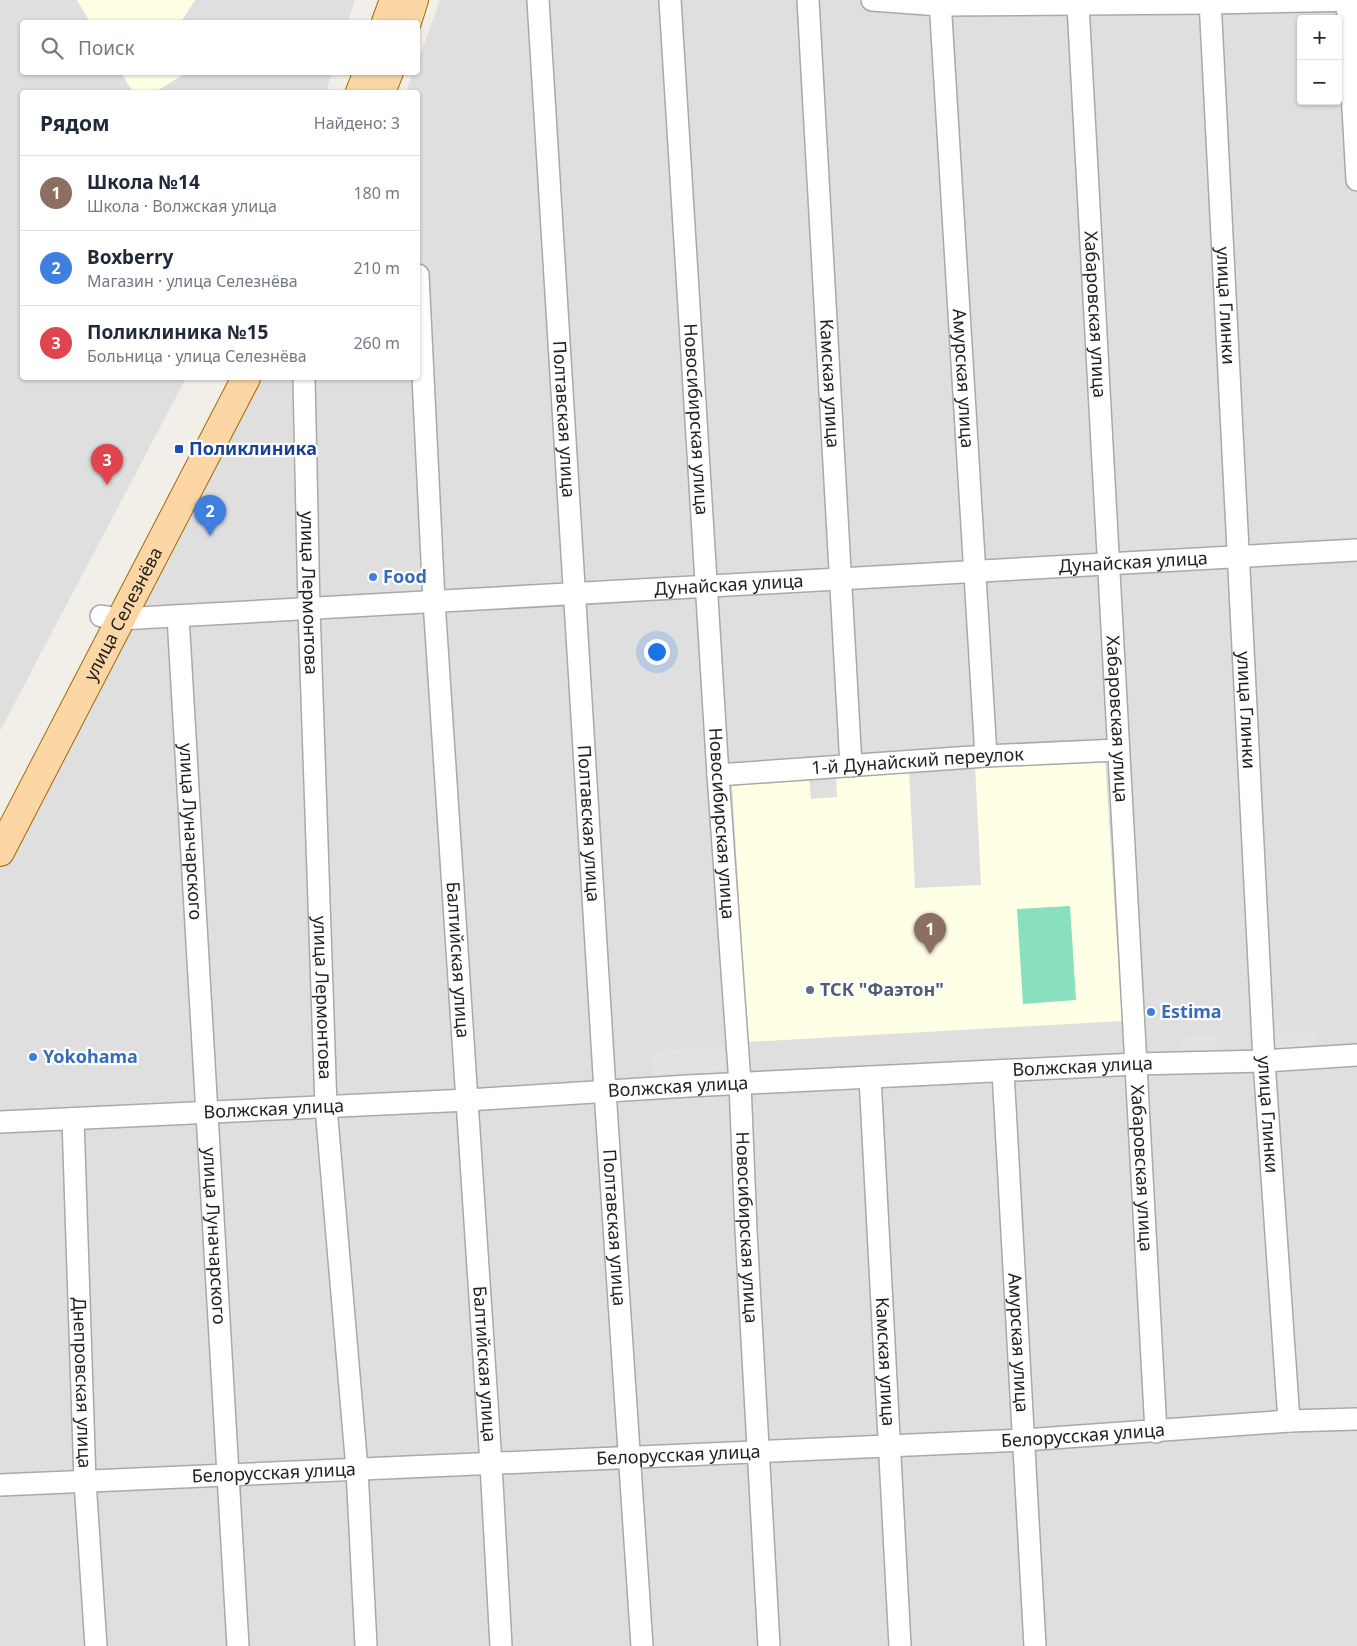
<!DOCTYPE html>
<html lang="ru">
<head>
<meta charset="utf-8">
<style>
  :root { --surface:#fff; --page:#f2f2f3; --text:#1f2937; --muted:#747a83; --line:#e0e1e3; --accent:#db2777 }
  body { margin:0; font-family:"Noto Sans",sans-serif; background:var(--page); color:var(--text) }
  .controls { position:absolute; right:15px; top:15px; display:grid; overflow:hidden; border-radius:5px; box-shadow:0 1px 4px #0004 }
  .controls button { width:45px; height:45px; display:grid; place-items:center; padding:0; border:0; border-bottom:1px solid var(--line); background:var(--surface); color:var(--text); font:25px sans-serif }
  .you { position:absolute; left:656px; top:651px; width:18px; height:18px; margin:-12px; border:4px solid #fff; border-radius:50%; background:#1a73e8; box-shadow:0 0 0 8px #1a73e833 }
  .badge { display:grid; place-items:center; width:32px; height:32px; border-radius:50%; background:var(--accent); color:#fff; font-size:16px; font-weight:700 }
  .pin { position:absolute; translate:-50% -41px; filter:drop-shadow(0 1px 2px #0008) }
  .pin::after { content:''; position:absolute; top:26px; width:18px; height:15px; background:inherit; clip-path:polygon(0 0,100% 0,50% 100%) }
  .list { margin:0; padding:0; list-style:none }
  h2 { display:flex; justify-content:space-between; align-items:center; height:65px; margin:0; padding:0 20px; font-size:21px }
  h2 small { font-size:16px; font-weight:400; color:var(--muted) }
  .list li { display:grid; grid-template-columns:32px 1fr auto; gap:15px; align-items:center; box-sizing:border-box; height:75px; padding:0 20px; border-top:1px solid var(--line) }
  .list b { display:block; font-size:19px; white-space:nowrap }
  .list p { margin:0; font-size:16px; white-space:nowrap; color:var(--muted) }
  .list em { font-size:16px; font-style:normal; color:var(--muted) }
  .icon { flex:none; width:28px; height:28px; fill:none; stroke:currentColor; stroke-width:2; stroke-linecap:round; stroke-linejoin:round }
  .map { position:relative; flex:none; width:1357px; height:1646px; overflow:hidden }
  .search { position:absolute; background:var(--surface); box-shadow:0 1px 4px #0004; left:20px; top:20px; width:400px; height:55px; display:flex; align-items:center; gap:12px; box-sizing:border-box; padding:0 18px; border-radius:5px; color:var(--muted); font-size:19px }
  .panel { position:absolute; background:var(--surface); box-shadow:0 1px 4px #0004; left:20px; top:90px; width:400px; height:290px; border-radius:5px }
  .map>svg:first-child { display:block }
</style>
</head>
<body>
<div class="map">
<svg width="1357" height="1646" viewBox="0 0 1357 1646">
  <rect width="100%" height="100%" fill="#f2efe9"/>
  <!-- residential -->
  <g fill="#e0dfdf" fill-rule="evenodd">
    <path d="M0,0H355L348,22H22V72L332,73L326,92H22V378H186L0,731Z"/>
    <path d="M440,0H1357V1646H0V865L259,378H418V92H406L413,73L418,72V61ZM1301,19H1338V101H1301Z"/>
  </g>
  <!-- education -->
  <g fill="#ffffe5">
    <path d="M77,0H195L181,22H90Z"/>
    <path d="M121,73H186L155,92H133Z"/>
    <path d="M1105,759L1122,1021L747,1042L732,781L809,775L811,799L837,797L836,774L909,769L915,888L981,885L975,765Z"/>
  </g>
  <!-- pitch -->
  <path fill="#88e0be" d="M1070,906L1076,1000L1023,1004L1017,909Z"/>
  <!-- parking -->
  <g fill="#e2e2e2">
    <path d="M1317,1030L1318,1047L1272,1049L1271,1032Z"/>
    <path d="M1217,1034L1218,1049L1180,1051L1179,1036Z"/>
    <path d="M723,1046L725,1070L652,1075L651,1051Z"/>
  </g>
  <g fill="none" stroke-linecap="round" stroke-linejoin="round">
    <!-- minor casing -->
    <g stroke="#a9a9a9" stroke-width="24">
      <g id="minor">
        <path id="s1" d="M538,0L605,1091L642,1646"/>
        <path id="s2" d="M670,0L718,775L740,1083L746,1230L769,1646"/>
        <path id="s3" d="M808,0L851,766"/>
        <path d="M872,0L940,5L1210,3L1357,0"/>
        <path id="s4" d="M940,0L986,756"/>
        <path id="s5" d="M1210,0L1264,1061L1289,1421"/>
        <path d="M1347,1L1357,180"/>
        <path id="s6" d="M1078,5L1156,1432"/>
        <path id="s7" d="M418,275L434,601L491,1464L501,1646"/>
        <path id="s8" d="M304,378L309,608L326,1107L357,1469L366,1646"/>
        <path id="s9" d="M101,616L120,619L1357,550"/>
        <path id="s10" d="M178,616L238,1646"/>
        <path id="s11" d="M718,775L986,756L1118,750"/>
        <path id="s12" d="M1003,1071L1035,1646"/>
        <path id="s13" d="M870,1077L900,1646"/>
        <path id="s14" d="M73,1119L85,1481L96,1646"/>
        <path id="s15" d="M0,1122L468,1100L688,1086L1136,1064L1264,1061L1357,1055"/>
        <path id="s16" d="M0,1485L1024,1440L1289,1421L1357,1419"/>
      </g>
    </g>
    <!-- major casing -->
    <g stroke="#a06b00" stroke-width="30">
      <g id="major">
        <path d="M386,22L394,0"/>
        <path d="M407,22L414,0"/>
        <path d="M360,92L368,72"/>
        <path d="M381,92L389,72"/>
        <path id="s17" d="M0,852L246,378"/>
      </g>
    </g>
    <!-- minor -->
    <use href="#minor" stroke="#fff" stroke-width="21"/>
    <!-- major -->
    <use href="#major" stroke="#fcd6a4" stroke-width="28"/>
  </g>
  <!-- markers -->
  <rect fill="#1a4fb4" stroke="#fff" stroke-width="2" x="174" y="444" width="10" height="10" rx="2.5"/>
  <g fill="#3f7fe0" stroke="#fff" stroke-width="2">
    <circle cx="373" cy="577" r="5"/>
    <circle cx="1151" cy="1012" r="5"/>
    <circle cx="33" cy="1057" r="5"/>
  </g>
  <circle fill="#5c6f8a" stroke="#fff" stroke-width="2" cx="810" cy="990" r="5"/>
  <g text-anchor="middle" stroke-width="4.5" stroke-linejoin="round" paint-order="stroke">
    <!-- street labels -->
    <g font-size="18" fill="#222" stroke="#fff">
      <text dy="6" stroke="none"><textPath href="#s5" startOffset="306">улица Глинки</textPath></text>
      <text dy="6" stroke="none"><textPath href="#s6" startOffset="310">Хабаровская улица</textPath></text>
      <text dy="6" stroke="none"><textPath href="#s4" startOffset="379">Амурская улица</textPath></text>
      <text dy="6" stroke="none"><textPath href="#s3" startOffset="384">Камская улица</textPath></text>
      <text dy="6" stroke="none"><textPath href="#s1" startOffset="420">Полтавская улица</textPath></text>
      <text dy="6" stroke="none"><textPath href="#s2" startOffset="420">Новосибирская улица</textPath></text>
      <text dy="6" stroke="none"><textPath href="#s9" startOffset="1034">Дунайская улица</textPath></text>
      <text dy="6" stroke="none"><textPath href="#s9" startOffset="629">Дунайская улица</textPath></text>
      <text dy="6" stroke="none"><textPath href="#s8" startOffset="215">улица Лермонтова</textPath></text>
      <text dy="6" stroke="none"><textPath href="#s17" startOffset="268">улица Селезнёва</textPath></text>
      <text dy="6" stroke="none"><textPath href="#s5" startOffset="711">улица Глинки</textPath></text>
      <text dy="6" stroke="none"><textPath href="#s6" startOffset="715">Хабаровская улица</textPath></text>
      <text dy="6" stroke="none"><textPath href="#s11" startOffset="200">1-й Дунайский переулок</textPath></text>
      <text dy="6" stroke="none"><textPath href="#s1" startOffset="825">Полтавская улица</textPath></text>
      <text dy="6" stroke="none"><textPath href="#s2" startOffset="825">Новосибирская улица</textPath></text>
      <text dy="6" stroke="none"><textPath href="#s10" startOffset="216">улица Луначарского</textPath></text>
      <text dy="6" stroke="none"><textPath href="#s7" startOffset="686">Балтийская улица</textPath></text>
      <text dy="6" stroke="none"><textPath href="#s8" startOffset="620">улица Лермонтова</textPath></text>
      <text dy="6" stroke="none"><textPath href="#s15" startOffset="1084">Волжская улица</textPath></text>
      <text dy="6" stroke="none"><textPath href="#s15" startOffset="679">Волжская улица</textPath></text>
      <text dy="6" stroke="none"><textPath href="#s15" startOffset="274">Волжская улица</textPath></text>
      <text dy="6" stroke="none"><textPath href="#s5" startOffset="1116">улица Глинки</textPath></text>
      <text dy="6" stroke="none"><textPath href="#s6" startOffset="1165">Хабаровская улица</textPath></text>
      <text dy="6" stroke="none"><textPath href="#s1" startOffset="1230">Полтавская улица</textPath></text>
      <text dy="6" stroke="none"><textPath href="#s2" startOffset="1230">Новосибирская улица</textPath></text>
      <text dy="6" stroke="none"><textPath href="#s10" startOffset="621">улица Луначарского</textPath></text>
      <text dy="6" stroke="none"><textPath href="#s12" startOffset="272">Амурская улица</textPath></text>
      <text dy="6" stroke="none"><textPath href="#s13" startOffset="285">Камская улица</textPath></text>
      <text dy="6" stroke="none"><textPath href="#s7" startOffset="1091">Балтийская улица</textPath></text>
      <text dy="6" stroke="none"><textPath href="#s14" startOffset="264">Днепровская улица</textPath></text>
      <text dy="6" stroke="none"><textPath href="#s16" startOffset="1084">Белорусская улица</textPath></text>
      <text dy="6" stroke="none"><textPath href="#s16" startOffset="679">Белорусская улица</textPath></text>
      <text dy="6" stroke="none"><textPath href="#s16" startOffset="274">Белорусская улица</textPath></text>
    </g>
    <!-- transit labels -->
    <g font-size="18" font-weight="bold" fill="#164399" stroke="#fff" text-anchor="start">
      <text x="189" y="455">Поликлиника</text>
    </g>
    <!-- shop labels -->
    <g font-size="18" font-weight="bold" fill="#366cbe" stroke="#fff" text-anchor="start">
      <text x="383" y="583">Food</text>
      <text x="1161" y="1018">Estima</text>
      <text x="43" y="1063">Yokohama</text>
    </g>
    <!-- service labels -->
    <g font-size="18" font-weight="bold" fill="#4e5e75" stroke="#fff" text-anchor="start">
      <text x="820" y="996">ТСК "Фаэтон"</text>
    </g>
  </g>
</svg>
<div class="controls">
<button>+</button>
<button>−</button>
</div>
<div class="you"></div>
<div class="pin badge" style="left:930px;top:954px;background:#8d6e63">1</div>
<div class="pin badge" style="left:210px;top:536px;background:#3f7fe0">2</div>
<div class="pin badge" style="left:107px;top:485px;background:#e0444e">3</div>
<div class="search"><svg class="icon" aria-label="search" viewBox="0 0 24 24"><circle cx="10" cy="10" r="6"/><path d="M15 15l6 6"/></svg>Поиск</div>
<section class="panel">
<h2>Рядом<small>Найдено: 3</small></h2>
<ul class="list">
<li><span class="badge" style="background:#8d6e63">1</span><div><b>Школа №14</b><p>Школа · Волжская улица</p></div><em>180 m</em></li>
<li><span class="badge" style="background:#3f7fe0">2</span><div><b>Boxberry</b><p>Магазин · улица Селезнёва</p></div><em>210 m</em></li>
<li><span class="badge" style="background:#e0444e">3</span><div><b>Поликлиника №15</b><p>Больница · улица Селезнёва</p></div><em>260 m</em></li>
</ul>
</section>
</div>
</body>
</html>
